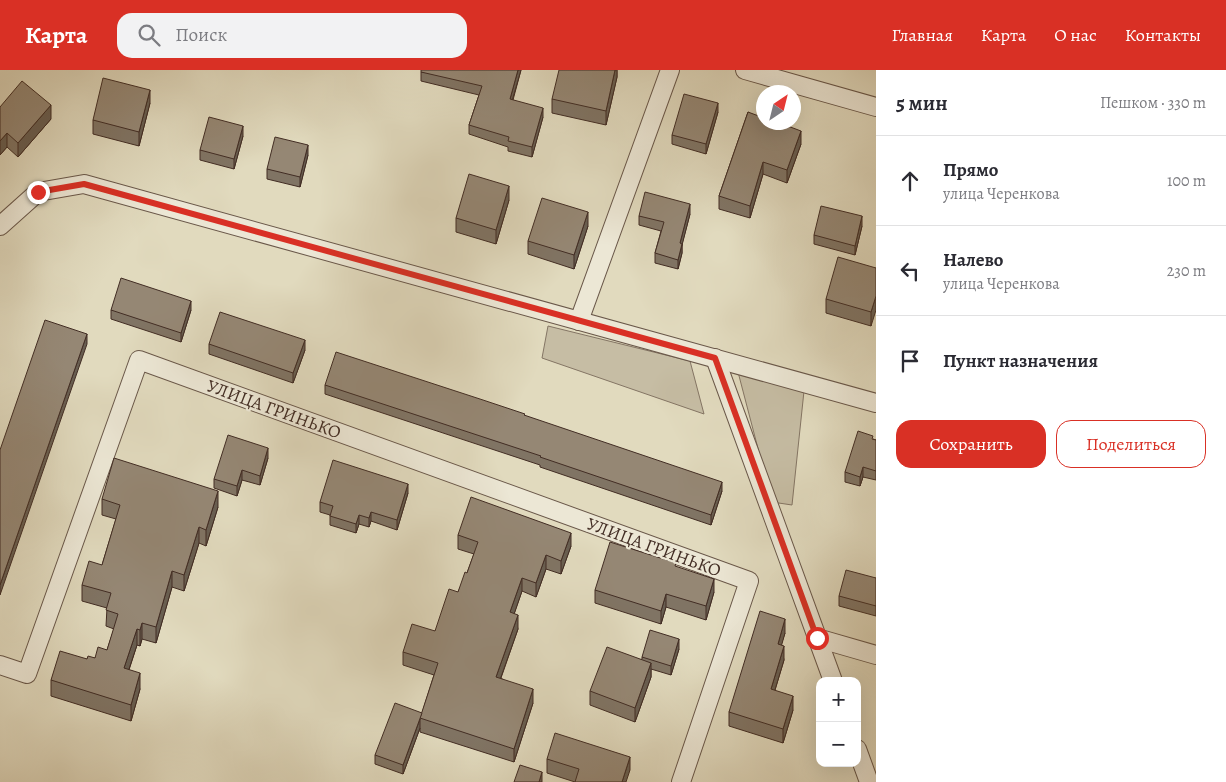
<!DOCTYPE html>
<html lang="ru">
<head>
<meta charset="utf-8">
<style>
  :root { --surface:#fff; --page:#f2f2f3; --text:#2b2b33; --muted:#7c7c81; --line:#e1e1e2; --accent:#d93025 }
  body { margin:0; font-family:Alegreya,serif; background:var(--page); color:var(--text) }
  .controls { position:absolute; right:15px; bottom:15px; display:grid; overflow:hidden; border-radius:10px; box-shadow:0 5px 20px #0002 }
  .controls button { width:45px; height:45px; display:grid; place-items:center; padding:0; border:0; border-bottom:1px solid var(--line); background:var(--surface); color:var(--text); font:25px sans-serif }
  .compass { position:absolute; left:756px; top:15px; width:45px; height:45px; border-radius:50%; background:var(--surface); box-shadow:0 5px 20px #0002; rotate:35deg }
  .stop { position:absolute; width:15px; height:15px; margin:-11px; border:4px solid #d93025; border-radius:50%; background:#fff }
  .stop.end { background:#d93025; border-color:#fff; box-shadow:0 1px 5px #0008 }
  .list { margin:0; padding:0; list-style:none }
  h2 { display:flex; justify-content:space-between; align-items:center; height:65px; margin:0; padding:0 20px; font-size:21px }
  h2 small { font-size:16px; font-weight:400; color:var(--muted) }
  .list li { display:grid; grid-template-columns:32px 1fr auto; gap:15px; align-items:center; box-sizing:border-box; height:90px; padding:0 20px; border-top:1px solid var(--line) }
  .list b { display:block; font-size:19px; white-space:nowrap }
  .list p { margin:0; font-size:16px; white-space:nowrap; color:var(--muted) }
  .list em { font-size:16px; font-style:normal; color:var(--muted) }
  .actions { display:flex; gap:10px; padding:15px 20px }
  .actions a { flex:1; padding:11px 0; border:1px solid var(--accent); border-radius:15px; text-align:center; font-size:18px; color:var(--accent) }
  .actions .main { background:var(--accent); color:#fff }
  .icon { flex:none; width:28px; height:28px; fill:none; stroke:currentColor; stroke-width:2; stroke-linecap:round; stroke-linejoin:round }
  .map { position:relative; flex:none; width:876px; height:712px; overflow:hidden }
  header { display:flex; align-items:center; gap:30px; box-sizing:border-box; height:70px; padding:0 25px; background:var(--accent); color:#fff }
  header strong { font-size:24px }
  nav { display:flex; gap:28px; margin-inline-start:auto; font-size:18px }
  .search { width:350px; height:45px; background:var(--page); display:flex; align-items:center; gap:12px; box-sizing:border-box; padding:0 18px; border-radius:15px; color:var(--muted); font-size:19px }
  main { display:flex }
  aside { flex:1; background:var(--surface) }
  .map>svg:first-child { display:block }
</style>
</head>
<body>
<header>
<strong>Карта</strong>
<div class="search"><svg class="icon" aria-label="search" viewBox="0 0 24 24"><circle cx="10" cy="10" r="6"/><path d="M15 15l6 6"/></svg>Поиск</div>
<nav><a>Главная</a><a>Карта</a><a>О нас</a><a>Контакты</a></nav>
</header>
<main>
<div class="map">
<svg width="876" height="712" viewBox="0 0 876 712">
  <rect width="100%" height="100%" fill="#e1dabe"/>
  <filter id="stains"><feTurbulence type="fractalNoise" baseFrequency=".004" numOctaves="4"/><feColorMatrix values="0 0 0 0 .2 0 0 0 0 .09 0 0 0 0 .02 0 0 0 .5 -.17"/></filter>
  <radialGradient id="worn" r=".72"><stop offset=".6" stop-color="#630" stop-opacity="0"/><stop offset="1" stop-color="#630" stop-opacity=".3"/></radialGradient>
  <!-- green -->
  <g fill="#c6bda4" stroke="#847564">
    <path d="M548,256L690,291L704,344L542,288Z"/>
    <path d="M738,302L804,321L792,435L772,432Z"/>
  </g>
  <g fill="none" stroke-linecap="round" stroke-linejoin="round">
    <!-- street casing -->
    <g stroke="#6a584a" stroke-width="20">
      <g id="street">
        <path d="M745,0L876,37"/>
        <path d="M0,156L38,122L84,114L876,333"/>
        <path d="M579,251L670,0"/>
        <path d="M715,288L833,611"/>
        <path d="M817,568L876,585"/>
        <path d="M0,595L27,604L139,290L749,511L681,712"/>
        <path d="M857,679L869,712"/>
      </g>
    </g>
    <!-- street -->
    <use href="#street" stroke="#ece7d5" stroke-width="18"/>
  </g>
  <!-- wall -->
  <g fill="#807464" stroke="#422d24">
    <path d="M521,0L513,30L543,47L532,87L508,81V77L469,64V55L479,25L421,11V2Z"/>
    <path d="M617,0V7L606,55L552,43V29Z"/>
    <path d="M150,33L139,76L93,64V50Z"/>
    <path d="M0,37L51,49L18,87L7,77L0,85Z"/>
    <path d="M718,42L706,84L672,74V65Z"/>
    <path d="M748,42L801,74L787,113L763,104L750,148L719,139V126Z"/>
    <path d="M243,66L234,99L200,90V80Z"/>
    <path d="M308,85L300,117L267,109V99Z"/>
    <path d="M509,130L496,174L456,162V148Z"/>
    <path d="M690,144L682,174V183L678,199L655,193V183L661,161L639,155V146Z"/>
    <path d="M588,156L574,199L528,184V171Z"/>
    <path d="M862,156L855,185L814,174V165Z"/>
    <path d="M876,198L871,256L826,243V229Z"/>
    <path d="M111,240H191L181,272L111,249Z"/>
    <path d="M209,274L305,280L293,313L209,284Z"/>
    <path d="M325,315L525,346L722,421L711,455L540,397V395L325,324Z"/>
    <path d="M873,369L876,370V410L863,407L860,416L845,412V402Z"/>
    <path d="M268,388L260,415L242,410L237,426L214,418V409Z"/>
    <path d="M408,423L397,460L371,451L369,457L359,454L356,463L330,455V445L320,442V432Z"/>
    <path d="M102,429L218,437L206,476L199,473L184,521L172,517L156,573L142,569L140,576L137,575L129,600L140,619L131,651L51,626V610L87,589L95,588L107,580L114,559L106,556L107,538L82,531V515L102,495L116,449L102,445Z"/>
    <path d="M458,465L571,476L561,504L546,499L536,527L522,521L514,544L518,559L501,608L533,633L514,692L420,662V658L403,704L375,694V685L422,643L434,605L403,595V582L435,561L458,522L467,503L474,484L458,479Z"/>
    <path d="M676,497L714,522L706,550L666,537L661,554L595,533V520Z"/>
    <path d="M876,508V546L839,536V526Z"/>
    <path d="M785,563L781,575L784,590L775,620L793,640L783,673L729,656V642Z"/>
    <path d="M679,579L671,605L651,599V607L635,652L590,635V621L642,589V587Z"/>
    <path d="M547,689L630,700L575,712L547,703Z"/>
  </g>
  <!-- shaded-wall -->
  <g fill="#685e51" stroke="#422d24">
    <path d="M518,0H521L510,38V29Z"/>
    <path d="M615,0H617V7L606,55V41Z"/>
    <path d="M150,20V33L139,76V62Z"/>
    <path d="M718,33V42L706,84V74Z"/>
    <path d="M51,35V49L18,87V73Z"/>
    <path d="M543,38V47L532,87V77Z"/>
    <path d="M243,56V66L234,99V89Z"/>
    <path d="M801,61V74L787,113V100Z"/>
    <path d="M7,63V77L0,85V71Z"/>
    <path d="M308,75V85L300,117V107Z"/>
    <path d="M763,92V104L750,148V136Z"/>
    <path d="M509,116V130L496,174V160Z"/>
    <path d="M690,134V144L680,183V173Z"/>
    <path d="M588,142V156L574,199V185Z"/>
    <path d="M862,146V156L855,185V176Z"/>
    <path d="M682,174V183L678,199V190Z"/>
    <path d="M876,226V240L871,256V242Z"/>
    <path d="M191,231V240L181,272V263Z"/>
    <path d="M87,264V274L0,525V515Z"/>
    <path d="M305,270V280L293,313V303Z"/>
    <path d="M268,378V388L260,415V406Z"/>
    <path d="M863,397V407L860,416V407Z"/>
    <path d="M242,400V410L237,426V416Z"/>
    <path d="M722,412V421L711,455V445Z"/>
    <path d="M408,414V423L397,460V450Z"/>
    <path d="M218,421V437L206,476V460Z"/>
    <path d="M371,442V451L369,457V448Z"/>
    <path d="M359,445V454L356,463V454Z"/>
    <path d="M199,457V473L184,521V505Z"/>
    <path d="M571,463V476L561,504V491Z"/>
    <path d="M546,485V499L536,527V513Z"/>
    <path d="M172,501V517L156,573V557Z"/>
    <path d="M522,508V521L510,556V542Z"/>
    <path d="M714,509V522L706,550V536Z"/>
    <path d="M666,524V537L661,554V541Z"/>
    <path d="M518,545V559L496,621V607Z"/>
    <path d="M785,549V563L778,588V574Z"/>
    <path d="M142,553V569L140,576V560Z"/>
    <path d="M137,559V575L124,614V598Z"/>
    <path d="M679,569V579L671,605V596Z"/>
    <path d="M784,576V590L771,633V619Z"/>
    <path d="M651,593V607L635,652V638Z"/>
    <path d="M140,603V619L131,651V635Z"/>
    <path d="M533,619V633L514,692V679Z"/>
    <path d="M793,626V640L783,673V659Z"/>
    <path d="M420,649V658L403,704V695Z"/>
    <path d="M630,687V700L626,712H622Z"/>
    <path d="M542,702V712H539Z"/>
  </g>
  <!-- building -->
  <g fill="#958774" stroke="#422d24">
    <path d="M421,0H518L510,29L543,38L532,77L508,71L509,67L469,55L482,16L421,2Z"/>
    <path d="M559,0H615L606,41L552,29Z"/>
    <path d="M103,8L150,20L139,62L93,50Z"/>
    <path d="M22,11L51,35L18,73L7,63L0,71V37Z"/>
    <path d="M684,24L718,33L706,74L672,65Z"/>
    <path d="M748,42L764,48V52H777L801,61L787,100L763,92L750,136L719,126Z"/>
    <path d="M209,47L243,56L234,89L200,80Z"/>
    <path d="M275,67L308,75L300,107L267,99Z"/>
    <path d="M469,104L509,116L496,160L456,148Z"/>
    <path d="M645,122L690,134L680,173L682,174L678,190L655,183L664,152L639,146Z"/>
    <path d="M542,128L588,142L574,185L528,171Z"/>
    <path d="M821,136L862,146L855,176L814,165Z"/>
    <path d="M838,187L876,198V226L871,242L826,229Z"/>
    <path d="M121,208L191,231L181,263L111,240Z"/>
    <path d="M220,242L305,270L293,303L209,274Z"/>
    <path d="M45,250L87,264L0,515V380Z"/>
    <path d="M336,282L483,330L525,344L524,345L722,412L711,445L540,387L541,386L325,315Z"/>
    <path d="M858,361L873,366L872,369L876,370V401L863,397L860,407L845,402Z"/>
    <path d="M228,365L268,378L260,406L242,400L237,416L214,409Z"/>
    <path d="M114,388L218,421L206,460L199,457L184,505L172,501L156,557L142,553L140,560L137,559L124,598L140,603L131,635L51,610L60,581L87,589L88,586L95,588L98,577L107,580L118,544L106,540L111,523L82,515L89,491L102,495L120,435L102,429Z"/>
    <path d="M333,390L408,414L397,450L371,442L369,448L359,445L356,454L330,446L333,436L320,432Z"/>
    <path d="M471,427L571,463L561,491L546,485L536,513L522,508L510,542L518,545L496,607L533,619L514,679L420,648L438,593L403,582L412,554L435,561L449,519L458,522L465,502L467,503L478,472L458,465Z"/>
    <path d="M610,472L676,493L675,496L714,509L706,536L666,524L661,541L595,520Z"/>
    <path d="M846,500L876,508V536L839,526Z"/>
    <path d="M760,541L785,549L778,574L784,576L771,619L793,626L783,659L729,642Z"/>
    <path d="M650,560L679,569L671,596L642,587Z"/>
    <path d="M607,577L651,593L635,638L590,621Z"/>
    <path d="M395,633L422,643L403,695L375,685Z"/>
    <path d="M555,663L630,687L622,712H575L579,699L547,689Z"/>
    <path d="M520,695L542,702L539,712H514Z"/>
  </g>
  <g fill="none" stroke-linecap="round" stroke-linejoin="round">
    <!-- route -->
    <path stroke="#d93025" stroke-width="6" d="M38,122L84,114L715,288L817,568"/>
  </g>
  <g text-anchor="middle" stroke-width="4.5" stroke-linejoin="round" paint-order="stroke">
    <!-- street labels -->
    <g font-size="18" fill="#422d24" stroke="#ece7d5">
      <text transform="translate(274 339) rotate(20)" y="6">УЛИЦА ГРИНЬКО</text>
      <text transform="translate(654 477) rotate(20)" y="6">УЛИЦА ГРИНЬКО</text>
    </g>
  </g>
  <rect width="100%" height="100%" filter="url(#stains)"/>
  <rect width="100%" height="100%" fill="url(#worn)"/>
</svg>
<div class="controls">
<button>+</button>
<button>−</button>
</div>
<svg class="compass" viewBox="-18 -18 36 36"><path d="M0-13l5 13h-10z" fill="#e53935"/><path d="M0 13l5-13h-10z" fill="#7c7c81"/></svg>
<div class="stop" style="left:817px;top:568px"></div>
<div class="stop end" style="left:38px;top:122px"></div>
</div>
<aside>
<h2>5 мин<small>Пешком · 330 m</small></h2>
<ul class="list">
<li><svg class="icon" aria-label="ahead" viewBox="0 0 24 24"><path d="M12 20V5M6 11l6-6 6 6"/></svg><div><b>Прямо</b><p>улица Черенкова</p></div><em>100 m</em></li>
<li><svg class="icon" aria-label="left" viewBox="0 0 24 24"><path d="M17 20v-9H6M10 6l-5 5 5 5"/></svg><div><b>Налево</b><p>улица Черенкова</p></div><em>230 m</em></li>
<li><svg class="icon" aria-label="arrive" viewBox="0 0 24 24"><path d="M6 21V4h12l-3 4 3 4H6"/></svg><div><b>Пункт назначения</b></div></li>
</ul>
<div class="actions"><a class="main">Сохранить</a><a>Поделиться</a></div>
</aside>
</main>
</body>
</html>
